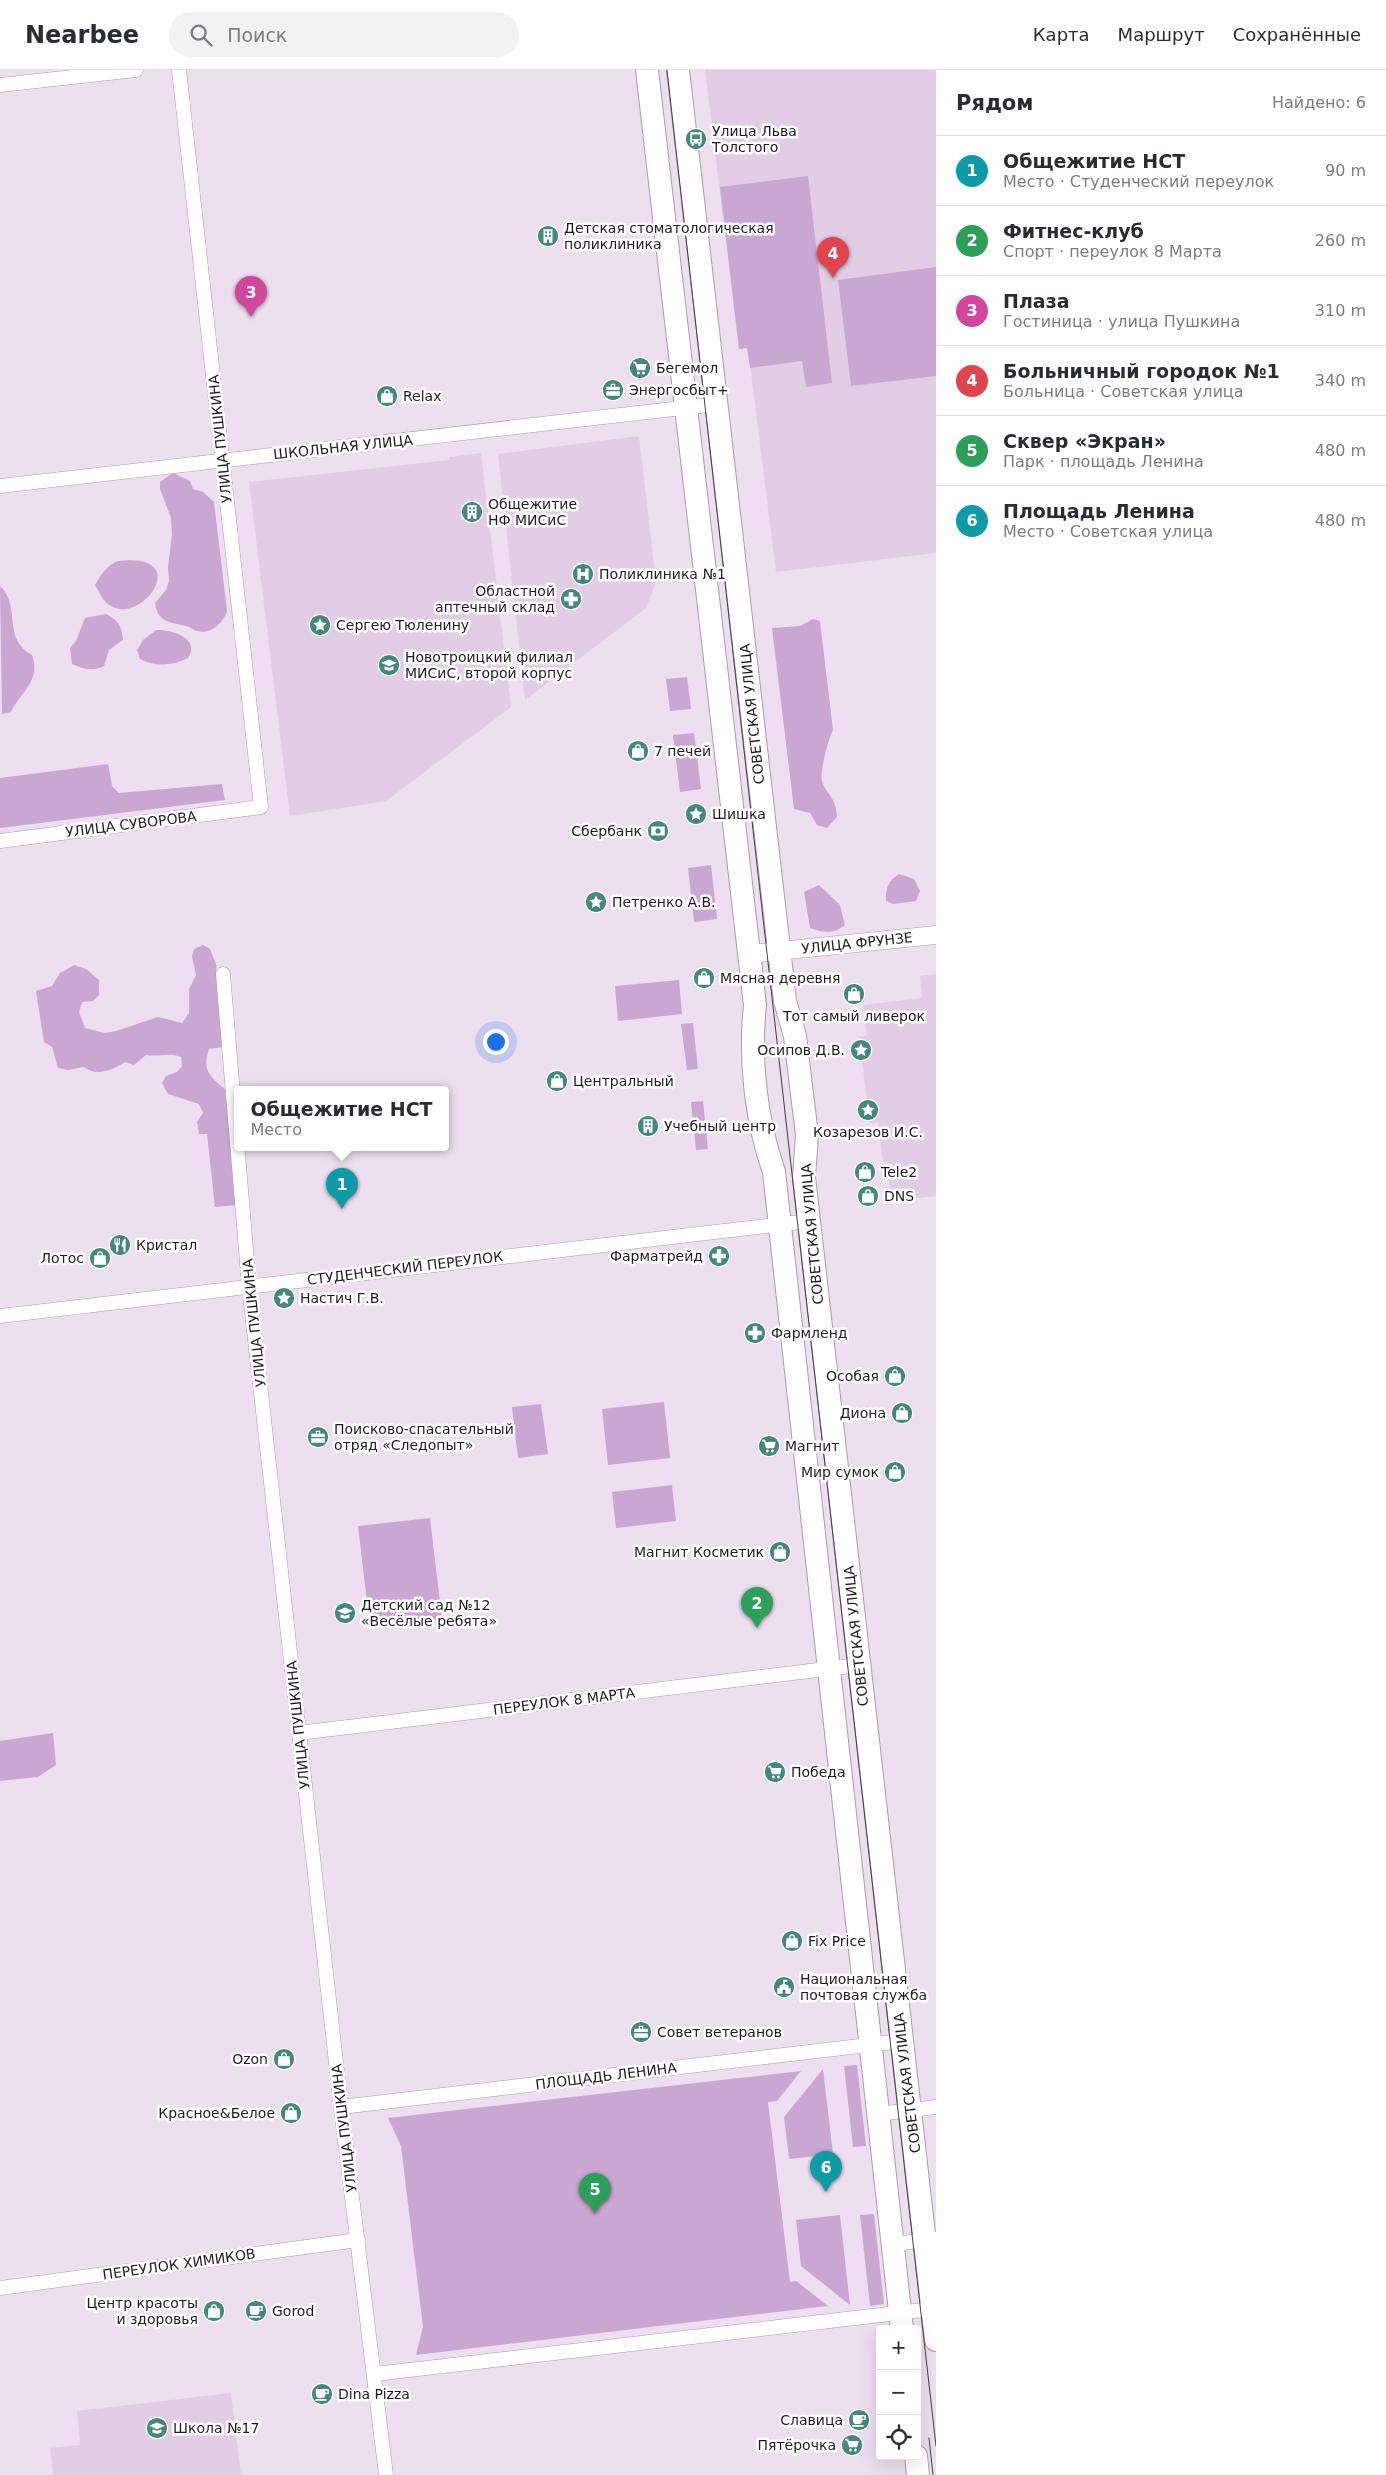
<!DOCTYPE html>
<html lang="ru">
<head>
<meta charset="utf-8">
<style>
  :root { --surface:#fff; --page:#f2f2f3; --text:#2b2b33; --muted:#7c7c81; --line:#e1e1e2; --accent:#2563eb }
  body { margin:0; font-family:"DejaVu Sans",sans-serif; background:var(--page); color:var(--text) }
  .controls { position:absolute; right:15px; bottom:15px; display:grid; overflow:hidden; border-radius:5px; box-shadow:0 5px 20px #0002 }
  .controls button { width:45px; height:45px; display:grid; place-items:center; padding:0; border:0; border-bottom:1px solid var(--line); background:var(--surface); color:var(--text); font:25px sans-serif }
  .you { position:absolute; left:495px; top:971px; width:18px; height:18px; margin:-12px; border:4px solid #fff; border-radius:50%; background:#1a73e8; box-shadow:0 0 0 8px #1a73e833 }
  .badge { display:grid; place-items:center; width:32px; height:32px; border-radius:50%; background:var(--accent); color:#fff; font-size:16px; font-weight:700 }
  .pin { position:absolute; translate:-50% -41px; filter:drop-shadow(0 1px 2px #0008) }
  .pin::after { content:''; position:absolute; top:26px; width:18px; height:15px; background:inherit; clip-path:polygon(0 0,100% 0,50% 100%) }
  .popup { position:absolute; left:234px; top:1016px; width:215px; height:65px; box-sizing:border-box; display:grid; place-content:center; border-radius:5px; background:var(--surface); filter:drop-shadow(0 1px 4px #0005); font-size:16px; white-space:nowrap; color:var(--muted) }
  .popup b { font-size:19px; color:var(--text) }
  .popup::after { content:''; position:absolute; left:50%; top:100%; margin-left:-10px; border:10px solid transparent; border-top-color:var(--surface) }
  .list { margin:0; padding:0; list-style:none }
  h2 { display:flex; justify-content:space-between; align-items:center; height:65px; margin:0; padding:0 20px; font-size:21px }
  h2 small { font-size:16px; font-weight:400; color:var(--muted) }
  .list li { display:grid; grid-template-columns:32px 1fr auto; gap:15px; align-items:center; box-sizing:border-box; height:70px; padding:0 20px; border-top:1px solid var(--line) }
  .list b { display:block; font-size:19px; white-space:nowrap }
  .list p { margin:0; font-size:16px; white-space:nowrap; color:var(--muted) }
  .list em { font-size:16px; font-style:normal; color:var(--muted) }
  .icon { flex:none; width:28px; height:28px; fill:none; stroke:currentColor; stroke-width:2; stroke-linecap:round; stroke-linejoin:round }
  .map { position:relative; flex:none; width:936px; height:2405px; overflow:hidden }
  header { display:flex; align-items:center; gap:30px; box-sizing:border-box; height:70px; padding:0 25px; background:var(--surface); border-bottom:1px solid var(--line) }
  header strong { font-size:24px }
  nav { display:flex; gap:28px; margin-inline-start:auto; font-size:18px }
  .search { width:350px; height:45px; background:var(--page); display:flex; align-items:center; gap:12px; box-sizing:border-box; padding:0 18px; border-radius:28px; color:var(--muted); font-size:19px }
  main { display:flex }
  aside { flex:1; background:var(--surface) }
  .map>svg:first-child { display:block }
</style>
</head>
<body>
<header>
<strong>Nearbee</strong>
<div class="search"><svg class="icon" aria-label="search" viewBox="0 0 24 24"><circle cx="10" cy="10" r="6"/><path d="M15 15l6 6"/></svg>Поиск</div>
<nav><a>Карта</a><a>Маршрут</a><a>Сохранённые</a></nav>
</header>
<main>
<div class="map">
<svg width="936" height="2405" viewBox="0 0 936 2405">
  <rect width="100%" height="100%" fill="#eddef0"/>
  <!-- built -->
  <g fill="#e1cee5">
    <path d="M705,0H936V483L776,502L748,278L739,279Z"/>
    <path d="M639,366L656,512L646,538L525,630L498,384Z"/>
    <path d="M481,383L511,637L386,731L290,746L249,412L449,390V387Z"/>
    <path d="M936,904V1126L891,1131L887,1092H883L878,1052L870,1053L859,967L867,965L863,935L922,928L920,906Z"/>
    <path d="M231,2323L241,2405H53L50,2378L80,2375L77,2341Z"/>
  </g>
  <!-- green -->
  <g fill="#caa7d2">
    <path d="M808,106L832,313L806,317L802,291L750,298L747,278L739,279L720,117Z"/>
    <path d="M936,197V306L851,316L838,210Z"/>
    <path d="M173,403L190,411L193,419L203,422L214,432L227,541C223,553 211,565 197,561C193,560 191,557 186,556C170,552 158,553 155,533L166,520L169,511L168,497L172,464L171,448L160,419V412Z"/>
    <path d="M118,491C194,482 143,555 111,536C103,532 100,523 95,515C100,506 108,494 118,491Z"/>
    <path d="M0,516C22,537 1,568 32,585C41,611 22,620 11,642L2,644Z"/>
    <path d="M106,544C118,550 122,556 123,570L109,580L104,596C93,602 83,599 72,594L70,578L76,571L85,548Z"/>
    <path d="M813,549L820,551L833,660C828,671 820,698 822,711C826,725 836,726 837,747L827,758L817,755L810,743L794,739L772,558L800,556Z"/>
    <path d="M156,560C171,559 201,568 188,588C173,596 156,597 140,589L137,580L143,570Z"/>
    <path d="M687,607L691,639L670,641L666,609Z"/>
    <path d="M694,663L701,719L680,722L673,665Z"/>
    <path d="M108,694L112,716L119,723L222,714L225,730L0,758V708Z"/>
    <path d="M711,795L717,849L694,852L688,798Z"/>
    <path d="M899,804L914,809L920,821L916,831L893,834L886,831C885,819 888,811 899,804Z"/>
    <path d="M819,815L840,835L845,855C834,864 823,863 810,858L804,822Z"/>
    <path d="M203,875L210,879L216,894L223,977L209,979C202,999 209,1007 225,1019L237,1135L215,1137L207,1064H199L197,1052L203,1043L199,1034L168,1024L162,1013L166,1006L177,1002L182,996L181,987C169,982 159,987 146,985L134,995L125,992C112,1000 97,1007 84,997L68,1000L58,998L52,977L44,972L36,921L52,916L60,903L74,895L86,899L99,910V925L93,931L82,932L79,942L85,958L105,963L116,961L158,947L182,953L189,943V919L196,905L192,886L194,879Z"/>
    <path d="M679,910L682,944L618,951L615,916Z"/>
    <path d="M693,953L698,999L687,1000L681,954Z"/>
    <path d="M703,1031L708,1079L696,1080L691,1032Z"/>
    <path d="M664,1332L670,1388L608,1395L602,1339Z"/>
    <path d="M541,1334L548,1384L518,1388L512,1337Z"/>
    <path d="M672,1415L676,1451L616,1458L612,1422Z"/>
    <path d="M430,1448L442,1549L370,1557L358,1456Z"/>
    <path d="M53,1663L56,1695L38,1707L0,1711V1671Z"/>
    <path d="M857,1995L866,2076L853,2077L844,1996Z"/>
    <path d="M823,1999L833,2084L789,2089L784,2047Z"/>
    <path d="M801,2001L777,2031L768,2032L790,2212L796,2211L828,2236L416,2285L423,2257L401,2076L388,2048Z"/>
    <path d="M874,2144L884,2234L870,2236L860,2145Z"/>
    <path d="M840,2145L850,2235L801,2196L796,2150Z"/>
  </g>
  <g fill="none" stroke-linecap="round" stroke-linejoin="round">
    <!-- minor casing -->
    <g stroke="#a99cac" stroke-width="15">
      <g id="minor">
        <path d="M0,15L136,0"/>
        <path d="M0,416L717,334"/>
        <path d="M0,771L261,737L179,0"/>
        <path d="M223,904L249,1216L341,2037L386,2405"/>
        <path d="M0,1246L809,1151"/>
        <path d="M299,1663L859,1595"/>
        <path d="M341,2037L902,1971"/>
        <path d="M878,2044L936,2037"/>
        <path d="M893,2174L936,2169"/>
        <path d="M0,2218L358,2170"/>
        <path d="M375,2304L932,2239"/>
      </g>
    </g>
    <!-- tertiary casing -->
    <g stroke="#a99cac" stroke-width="19">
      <path id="tertiary" d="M750,884L936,865"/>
    </g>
    <!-- primary casing -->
    <g stroke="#a99cac" stroke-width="24">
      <g id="primary">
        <path d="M647,0L755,935C749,990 756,1050 774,1102L902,2259"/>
        <path d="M678,0L785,931L795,966L807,1065L804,1107L936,2270"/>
        <path d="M916,2386L918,2405"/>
      </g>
    </g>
    <!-- minor -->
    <use href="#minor" stroke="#fff" stroke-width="14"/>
    <!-- tertiary -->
    <use href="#tertiary" stroke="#fff" stroke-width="18"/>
    <!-- primary -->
    <use href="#primary" stroke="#fff" stroke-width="22"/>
    <!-- tram -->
    <g stroke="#443d46" stroke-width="1">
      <path d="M667,0L936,2376"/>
      <path d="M929,2368L933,2405"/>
    </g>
  </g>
  <!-- icons -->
  <defs>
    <g id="bus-disc" transform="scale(1.125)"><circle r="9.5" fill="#45877a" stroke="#fff"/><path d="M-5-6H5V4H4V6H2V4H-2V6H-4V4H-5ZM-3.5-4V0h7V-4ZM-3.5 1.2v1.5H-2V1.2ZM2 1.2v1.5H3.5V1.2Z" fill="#fff"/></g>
    <g id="building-disc" transform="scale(1.125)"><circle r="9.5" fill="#45877a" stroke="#fff"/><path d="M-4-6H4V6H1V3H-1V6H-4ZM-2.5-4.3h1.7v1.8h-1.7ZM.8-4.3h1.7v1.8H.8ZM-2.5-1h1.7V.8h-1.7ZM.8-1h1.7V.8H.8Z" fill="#fff"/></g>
    <g id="supermarket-disc" transform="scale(1.125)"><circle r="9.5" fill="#45877a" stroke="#fff"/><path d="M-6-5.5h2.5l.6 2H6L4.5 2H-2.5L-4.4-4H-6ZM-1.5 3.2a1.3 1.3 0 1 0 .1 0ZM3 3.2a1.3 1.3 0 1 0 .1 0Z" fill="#fff"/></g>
    <g id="office-disc" transform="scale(1.125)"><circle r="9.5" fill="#45877a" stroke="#fff"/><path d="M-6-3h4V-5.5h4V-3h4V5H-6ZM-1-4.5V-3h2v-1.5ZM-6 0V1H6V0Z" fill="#fff"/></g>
    <g id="shop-disc" transform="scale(1.125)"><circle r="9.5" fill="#45877a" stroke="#fff"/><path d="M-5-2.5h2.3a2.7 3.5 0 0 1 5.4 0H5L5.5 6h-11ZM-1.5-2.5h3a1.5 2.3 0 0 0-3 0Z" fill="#fff"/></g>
    <g id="hospital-disc" transform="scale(1.125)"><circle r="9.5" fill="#45877a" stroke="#fff"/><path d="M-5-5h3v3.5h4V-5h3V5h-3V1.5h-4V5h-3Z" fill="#fff"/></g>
    <g id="pharmacy-disc" transform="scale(1.125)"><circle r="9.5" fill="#45877a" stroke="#fff"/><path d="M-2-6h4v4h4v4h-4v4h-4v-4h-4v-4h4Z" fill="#fff"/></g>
    <g id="sight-disc" transform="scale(1.125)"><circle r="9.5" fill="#45877a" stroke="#fff"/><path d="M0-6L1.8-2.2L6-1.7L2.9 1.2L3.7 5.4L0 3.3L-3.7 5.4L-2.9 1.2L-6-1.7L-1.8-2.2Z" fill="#fff"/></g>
    <g id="university-disc" transform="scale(1.125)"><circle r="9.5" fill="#45877a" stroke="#fff"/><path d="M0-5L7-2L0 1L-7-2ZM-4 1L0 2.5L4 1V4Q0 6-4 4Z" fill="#fff"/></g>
    <g id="bank-disc" transform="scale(1.125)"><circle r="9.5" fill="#45877a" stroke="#fff"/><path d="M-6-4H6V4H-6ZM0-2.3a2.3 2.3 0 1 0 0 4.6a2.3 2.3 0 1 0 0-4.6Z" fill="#fff"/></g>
    <g id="restaurant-disc" transform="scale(1.125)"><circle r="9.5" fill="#45877a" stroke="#fff"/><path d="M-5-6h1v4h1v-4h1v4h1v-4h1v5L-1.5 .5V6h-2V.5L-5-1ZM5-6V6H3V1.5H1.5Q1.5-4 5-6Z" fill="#fff"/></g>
    <g id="school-disc" transform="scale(1.125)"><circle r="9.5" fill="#45877a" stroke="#fff"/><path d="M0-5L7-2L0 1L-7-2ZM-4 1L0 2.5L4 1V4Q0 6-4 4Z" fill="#fff"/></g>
    <g id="civic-disc" transform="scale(1.125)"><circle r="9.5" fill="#45877a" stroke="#fff"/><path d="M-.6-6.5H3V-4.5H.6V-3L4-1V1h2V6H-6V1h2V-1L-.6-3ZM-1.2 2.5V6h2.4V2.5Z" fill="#fff"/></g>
    <g id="cafe-disc" transform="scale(1.125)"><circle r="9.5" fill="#45877a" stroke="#fff"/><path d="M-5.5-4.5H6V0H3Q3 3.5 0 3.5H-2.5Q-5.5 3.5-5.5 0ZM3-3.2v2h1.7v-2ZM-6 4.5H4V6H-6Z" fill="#fff"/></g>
  </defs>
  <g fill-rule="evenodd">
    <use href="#bus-disc" x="696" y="69"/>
    <use href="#building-disc" x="548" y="166"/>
    <use href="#supermarket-disc" x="640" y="298"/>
    <use href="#office-disc" x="613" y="320"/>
    <use href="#shop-disc" x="387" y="326"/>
    <use href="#building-disc" x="472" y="442"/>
    <use href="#hospital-disc" x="583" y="504"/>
    <use href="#pharmacy-disc" x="571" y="529"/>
    <use href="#sight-disc" x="320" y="555"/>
    <use href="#university-disc" x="389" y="595"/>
    <use href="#shop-disc" x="638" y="681"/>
    <use href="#sight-disc" x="696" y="744"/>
    <use href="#bank-disc" x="658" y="761"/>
    <use href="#sight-disc" x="596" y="832"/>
    <use href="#shop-disc" x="704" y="908"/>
    <use href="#shop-disc" x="854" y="924"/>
    <use href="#sight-disc" x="861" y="980"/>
    <use href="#shop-disc" x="557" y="1011"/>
    <use href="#sight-disc" x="868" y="1040"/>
    <use href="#building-disc" x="648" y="1056"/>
    <use href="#shop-disc" x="865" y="1102"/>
    <use href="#shop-disc" x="868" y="1126"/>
    <use href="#restaurant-disc" x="120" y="1175"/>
    <use href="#pharmacy-disc" x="719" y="1186"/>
    <use href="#shop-disc" x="100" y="1188"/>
    <use href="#sight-disc" x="284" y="1228"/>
    <use href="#pharmacy-disc" x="755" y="1263"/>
    <use href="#shop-disc" x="895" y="1306"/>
    <use href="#shop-disc" x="902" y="1343"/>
    <use href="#office-disc" x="318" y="1367"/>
    <use href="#supermarket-disc" x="769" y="1376"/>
    <use href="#shop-disc" x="895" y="1402"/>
    <use href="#shop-disc" x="780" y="1482"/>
    <use href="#school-disc" x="345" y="1543"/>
    <use href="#supermarket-disc" x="775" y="1702"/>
    <use href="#shop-disc" x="792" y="1871"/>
    <use href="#civic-disc" x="784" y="1917"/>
    <use href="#office-disc" x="641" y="1962"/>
    <use href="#shop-disc" x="284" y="1989"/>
    <use href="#shop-disc" x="291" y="2043"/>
    <use href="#shop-disc" x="214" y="2241"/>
    <use href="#cafe-disc" x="256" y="2241"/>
    <use href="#cafe-disc" x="322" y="2324"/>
    <use href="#cafe-disc" x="859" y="2350"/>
    <use href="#school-disc" x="157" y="2358"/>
    <use href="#supermarket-disc" x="852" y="2375"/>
  </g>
  <g text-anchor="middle" stroke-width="5" stroke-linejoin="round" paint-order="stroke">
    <!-- poi labels -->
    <g font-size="14" fill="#201b22" stroke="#fff" text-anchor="start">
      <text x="712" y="66">Улица Льва<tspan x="712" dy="16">Толстого</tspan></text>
      <text x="564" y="163">Детская стоматологическая<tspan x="564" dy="16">поликлиника</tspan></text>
      <text x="656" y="303">Бегемол</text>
      <text x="629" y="325">Энергосбыт+</text>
      <text x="403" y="331">Relax</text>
      <text x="488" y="439">Общежитие<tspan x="488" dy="16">НФ МИСиС</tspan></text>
      <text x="599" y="509">Поликлиника №1</text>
      <text x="555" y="526" text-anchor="end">Областной<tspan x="555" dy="16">аптечный склад</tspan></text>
      <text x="336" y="560">Сергею Тюленину</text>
      <text x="405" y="592">Новотроицкий филиал<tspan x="405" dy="16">МИСиС, второй корпус</tspan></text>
      <text x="654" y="686">7 печей</text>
      <text x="712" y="749">Шишка</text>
      <text x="642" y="766" text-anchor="end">Сбербанк</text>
      <text x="612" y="837">Петренко А.В.</text>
      <text x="720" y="913">Мясная деревня</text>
      <text x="854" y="951" text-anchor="middle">Тот самый ливерок</text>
      <text x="845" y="985" text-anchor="end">Осипов Д.В.</text>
      <text x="573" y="1016">Центральный</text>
      <text x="664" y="1061">Учебный центр</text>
      <text x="868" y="1067" text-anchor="middle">Козарезов И.С.</text>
      <text x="881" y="1107">Tele2</text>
      <text x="884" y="1131">DNS</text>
      <text x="136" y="1180">Кристал</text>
      <text x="703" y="1191" text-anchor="end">Фарматрейд</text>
      <text x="84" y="1193" text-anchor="end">Лотос</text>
      <text x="300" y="1233">Настич Г.В.</text>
      <text x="771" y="1268">Фармленд</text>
      <text x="879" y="1311" text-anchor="end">Особая</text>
      <text x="886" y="1348" text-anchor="end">Диона</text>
      <text x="334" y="1364">Поисково-спасательный<tspan x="334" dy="16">отряд «Следопыт»</tspan></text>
      <text x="785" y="1381">Магнит</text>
      <text x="879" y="1407" text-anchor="end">Мир сумок</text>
      <text x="764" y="1487" text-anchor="end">Магнит Косметик</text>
      <text x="361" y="1540">Детский сад №12<tspan x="361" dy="16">«Весёлые ребята»</tspan></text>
      <text x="791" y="1707">Победа</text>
      <text x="808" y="1876">Fix Price</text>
      <text x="800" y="1914">Национальная<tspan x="800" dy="16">почтовая служба</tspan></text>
      <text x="657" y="1967">Совет ветеранов</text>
      <text x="268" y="1994" text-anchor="end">Ozon</text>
      <text x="275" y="2048" text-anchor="end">Красное&amp;Белое</text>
      <text x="198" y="2238" text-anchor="end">Центр красоты<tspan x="198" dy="16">и здоровья</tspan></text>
      <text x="272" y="2246">Gorod</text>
      <text x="338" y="2329">Dina Pizza</text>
      <text x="843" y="2355" text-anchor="end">Славица</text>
      <text x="173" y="2363">Школа №17</text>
      <text x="836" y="2380" text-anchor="end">Пятёрочка</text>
    </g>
    <!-- street labels -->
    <g font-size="14" fill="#201b22" stroke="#fff">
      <text transform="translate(220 369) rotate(-96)" y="5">УЛИЦА ПУШКИНА</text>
      <text transform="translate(343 377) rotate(-6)" y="5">ШКОЛЬНАЯ УЛИЦА</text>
      <text transform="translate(752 644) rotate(-96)" y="5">СОВЕТСКАЯ УЛИЦА</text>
      <text transform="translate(131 754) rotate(-7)" y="5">УЛИЦА СУВОРОВА</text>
      <text transform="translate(857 873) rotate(-6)" y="5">УЛИЦА ФРУНЗЕ</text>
      <text transform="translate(812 1164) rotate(-95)" y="5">СОВЕТСКАЯ УЛИЦА</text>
      <text transform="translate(405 1198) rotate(-7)" y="5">СТУДЕНЧЕСКИЙ ПЕРЕУЛОК</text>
      <text transform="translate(254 1253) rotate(-96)" y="5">УЛИЦА ПУШКИНА</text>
      <text transform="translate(856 1566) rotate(-96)" y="5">СОВЕТСКАЯ УЛИЦА</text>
      <text transform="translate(564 1631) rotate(-7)" y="5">ПЕРЕУЛОК 8 МАРТА</text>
      <text transform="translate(298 1655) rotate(-96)" y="5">УЛИЦА ПУШКИНА</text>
      <text transform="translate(606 2006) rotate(-7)" y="5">ПЛОЩАДЬ ЛЕНИНА</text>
      <text transform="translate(907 2013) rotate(-97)" y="5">СОВЕТСКАЯ УЛИЦА</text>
      <text transform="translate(344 2058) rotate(-97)" y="5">УЛИЦА ПУШКИНА</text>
      <text transform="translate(179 2194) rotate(-8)" y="5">ПЕРЕУЛОК ХИМИКОВ</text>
    </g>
  </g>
</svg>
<div class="controls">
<button>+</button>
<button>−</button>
<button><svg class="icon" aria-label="locate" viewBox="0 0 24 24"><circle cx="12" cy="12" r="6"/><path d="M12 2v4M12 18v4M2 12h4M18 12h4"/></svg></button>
</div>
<div class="you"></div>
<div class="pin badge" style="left:342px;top:1139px;background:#0f9aa8">1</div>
<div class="popup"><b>Общежитие НСТ</b>Место</div>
<div class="pin badge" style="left:757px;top:1558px;background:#2e9e5b">2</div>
<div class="pin badge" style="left:251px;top:247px;background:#d1479c">3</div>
<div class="pin badge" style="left:833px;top:208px;background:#e0444e">4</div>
<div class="pin badge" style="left:595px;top:2144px;background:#2e9e5b">5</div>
<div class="pin badge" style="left:826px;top:2122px;background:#0f9aa8">6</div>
</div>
<aside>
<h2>Рядом<small>Найдено: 6</small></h2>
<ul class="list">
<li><span class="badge" style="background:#0f9aa8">1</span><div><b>Общежитие НСТ</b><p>Место · Студенческий переулок</p></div><em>90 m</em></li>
<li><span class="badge" style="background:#2e9e5b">2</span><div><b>Фитнес-клуб</b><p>Спорт · переулок 8 Марта</p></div><em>260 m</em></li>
<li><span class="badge" style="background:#d1479c">3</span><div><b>Плаза</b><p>Гостиница · улица Пушкина</p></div><em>310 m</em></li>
<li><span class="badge" style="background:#e0444e">4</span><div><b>Больничный городок №1</b><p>Больница · Советская улица</p></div><em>340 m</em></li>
<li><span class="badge" style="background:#2e9e5b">5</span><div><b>Сквер «Экран»</b><p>Парк · площадь Ленина</p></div><em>480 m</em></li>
<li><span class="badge" style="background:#0f9aa8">6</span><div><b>Площадь Ленина</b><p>Место · Советская улица</p></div><em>480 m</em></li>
</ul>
</aside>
</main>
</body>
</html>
